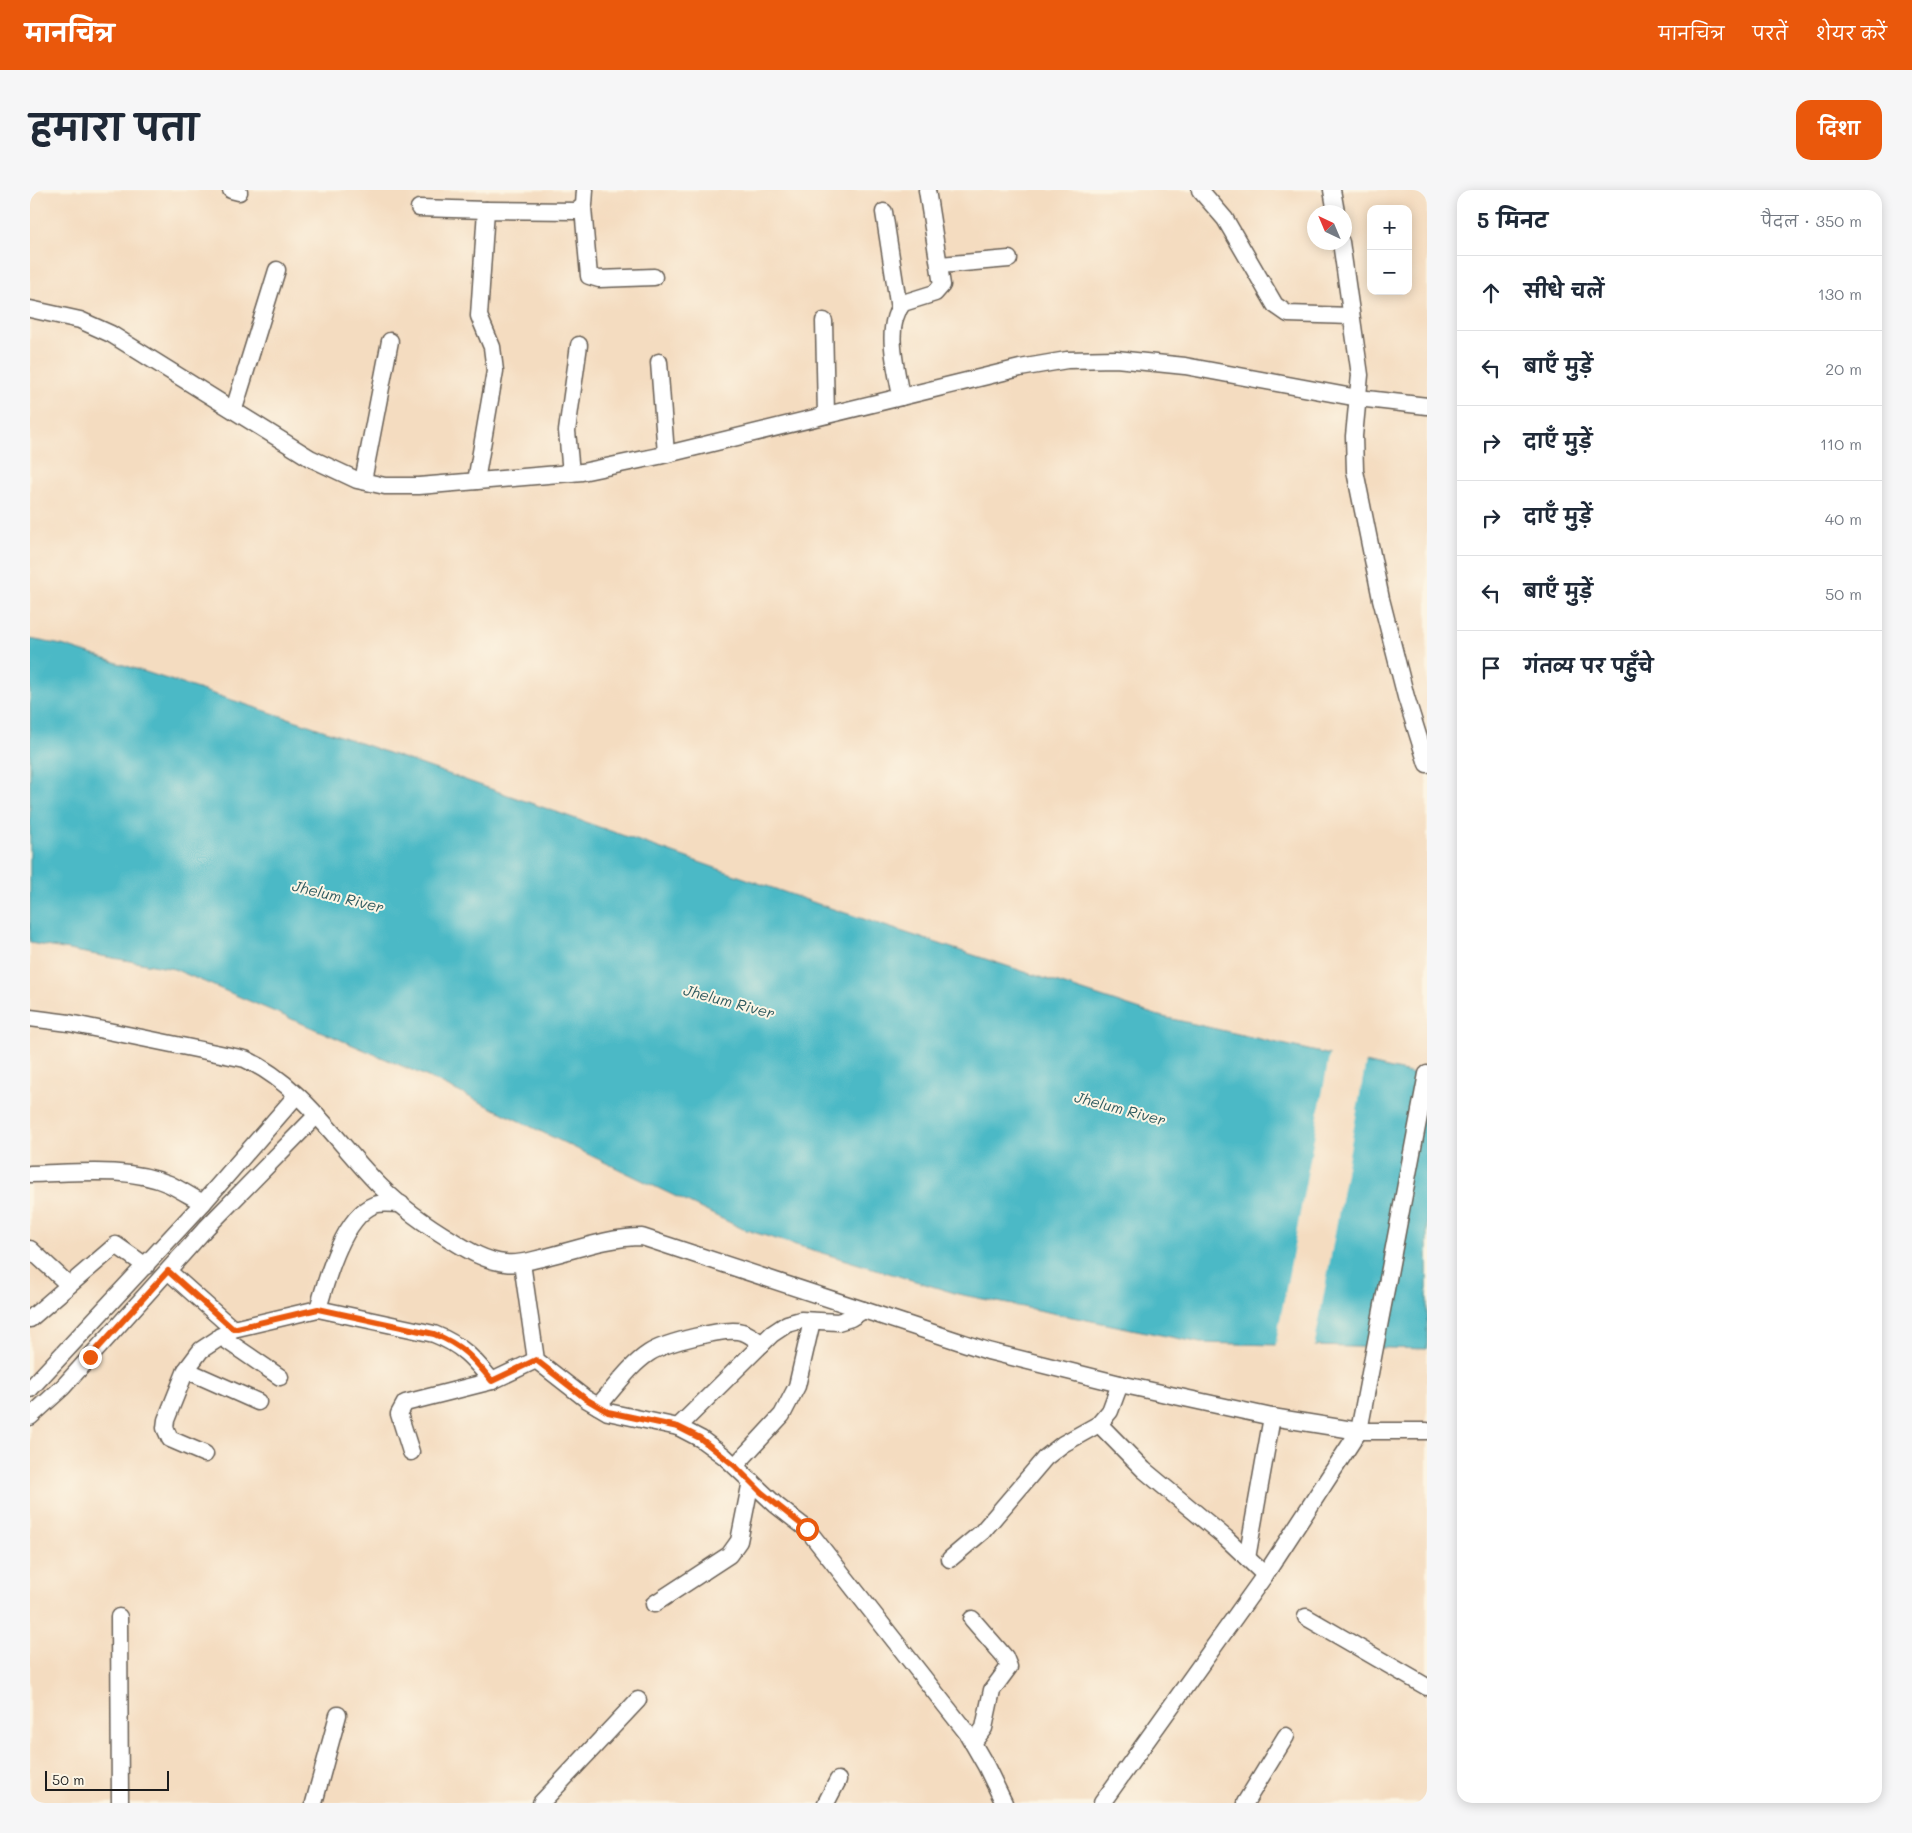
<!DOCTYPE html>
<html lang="hi">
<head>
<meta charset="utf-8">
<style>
  :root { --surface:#fff; --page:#f6f6f7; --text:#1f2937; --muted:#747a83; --line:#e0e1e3; --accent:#ea580c }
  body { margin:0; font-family:Mali,"Playpen Sans Deva",sans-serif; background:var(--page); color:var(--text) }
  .controls { position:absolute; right:15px; top:15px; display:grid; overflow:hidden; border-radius:10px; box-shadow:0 2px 12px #0003 }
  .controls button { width:45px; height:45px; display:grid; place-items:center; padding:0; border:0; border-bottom:1px solid var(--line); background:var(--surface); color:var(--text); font:25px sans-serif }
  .compass { position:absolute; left:1277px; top:15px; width:45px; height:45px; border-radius:50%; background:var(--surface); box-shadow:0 2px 12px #0003; rotate:316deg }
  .scale { position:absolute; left:15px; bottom:12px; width:124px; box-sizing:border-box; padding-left:5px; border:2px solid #1c1c1c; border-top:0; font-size:14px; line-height:18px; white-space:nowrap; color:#1c1c1c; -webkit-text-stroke:4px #fcf5e5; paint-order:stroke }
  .stop { position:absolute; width:15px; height:15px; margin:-11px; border:4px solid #ea580c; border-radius:50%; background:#fff }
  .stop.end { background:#ea580c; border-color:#fff; box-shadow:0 1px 5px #0008 }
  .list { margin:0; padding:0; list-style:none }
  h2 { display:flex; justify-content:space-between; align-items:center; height:65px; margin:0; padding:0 20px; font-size:21px }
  h2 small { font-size:16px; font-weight:400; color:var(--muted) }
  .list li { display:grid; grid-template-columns:32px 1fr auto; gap:15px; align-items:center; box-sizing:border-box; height:75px; padding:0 20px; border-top:1px solid var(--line) }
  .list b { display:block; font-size:19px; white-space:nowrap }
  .list em { font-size:16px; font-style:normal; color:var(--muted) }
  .icon { flex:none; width:28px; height:28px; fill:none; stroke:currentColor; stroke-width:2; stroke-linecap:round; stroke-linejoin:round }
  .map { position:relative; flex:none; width:1397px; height:1613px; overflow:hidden; border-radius:15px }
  header { display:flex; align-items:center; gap:30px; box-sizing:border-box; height:70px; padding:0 25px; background:var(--accent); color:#fff }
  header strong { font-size:24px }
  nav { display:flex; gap:28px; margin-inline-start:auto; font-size:18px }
  .intro { display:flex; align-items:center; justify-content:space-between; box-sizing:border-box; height:120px; padding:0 30px }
  h1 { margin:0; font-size:35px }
  .button { padding:12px 22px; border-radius:15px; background:var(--accent); color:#fff; font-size:18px; font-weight:700 }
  main { display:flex; gap:30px; padding:0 30px }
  aside { flex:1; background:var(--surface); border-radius:15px; box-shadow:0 2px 12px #0003 }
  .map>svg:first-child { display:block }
</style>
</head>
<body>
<header>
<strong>मानचित्र</strong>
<nav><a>मानचित्र</a><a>परतें</a><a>शेयर करें</a></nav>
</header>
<div class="intro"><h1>हमारा पता</h1><a class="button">दिशा</a></div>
<main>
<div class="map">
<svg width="1397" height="1613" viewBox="0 0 1397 1613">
  <rect width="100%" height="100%" fill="#fcf5e5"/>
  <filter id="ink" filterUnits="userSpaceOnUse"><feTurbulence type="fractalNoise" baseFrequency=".02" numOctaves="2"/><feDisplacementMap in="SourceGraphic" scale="10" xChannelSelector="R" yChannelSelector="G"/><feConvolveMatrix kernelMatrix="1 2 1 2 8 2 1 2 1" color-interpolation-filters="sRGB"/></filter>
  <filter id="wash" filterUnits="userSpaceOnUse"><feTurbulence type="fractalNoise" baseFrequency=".0096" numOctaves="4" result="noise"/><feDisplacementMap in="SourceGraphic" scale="20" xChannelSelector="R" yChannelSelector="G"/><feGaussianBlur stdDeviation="1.12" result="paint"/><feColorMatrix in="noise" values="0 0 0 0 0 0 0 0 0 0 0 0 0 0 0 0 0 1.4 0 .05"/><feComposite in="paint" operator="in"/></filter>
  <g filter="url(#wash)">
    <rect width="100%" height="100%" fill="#f4dcc0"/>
    <!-- water -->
    <path fill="#4cb9c6" stroke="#346a71" d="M0,449L32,455L273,533L791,715L1129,826L1397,887V1159L1171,1153L928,1104L713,1039L398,887L144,779L0,753Z"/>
    <!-- pier -->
    <path fill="#f4dcc0" d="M1300,862L1336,871L1284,1159L1245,1158Z"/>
  </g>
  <g filter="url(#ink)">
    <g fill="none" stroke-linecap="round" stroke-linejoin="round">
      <!-- minor casing -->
      <g stroke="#685f55" stroke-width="19">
        <g id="minor">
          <path d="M201,0L209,2"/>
          <path d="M1170,0L1195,29L1245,115L1258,124L1321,126"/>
          <path d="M1302,0L1306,22"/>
          <path d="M389,18L456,20"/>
          <path d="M553,18L559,86L569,89L624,87"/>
          <path d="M854,22L869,119"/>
          <path d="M1311,52L1330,185L1324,246L1325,281L1351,409L1376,507L1397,574"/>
          <path d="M910,75L979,69"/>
          <path d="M0,119L50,130L81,144L280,268L327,290L355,296H389L552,282L629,266L990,178L1037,170L1086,169L1155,176L1328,208L1397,216"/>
          <path d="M794,131L796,225"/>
          <path d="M629,172L636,264"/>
          <path d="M871,207C867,180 853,136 873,113L905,103L912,95L897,0"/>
          <path d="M204,219L247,80"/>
          <path d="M541,283L537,241L549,155"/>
          <path d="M333,291L360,151"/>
          <path d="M446,291L465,181L462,157L449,126L456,20L547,21L554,15L555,0"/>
          <path d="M0,828L39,833L215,869C272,895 307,953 350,996C372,1018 396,1035 423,1051C439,1061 456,1071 475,1073C489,1075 502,1070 516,1067C547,1059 580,1047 612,1047L958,1161L1090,1194L1242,1227L1329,1241H1397"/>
          <path d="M0,984C45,983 96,976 139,994C151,1000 162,1007 173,1013"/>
          <path d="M0,1059L39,1095"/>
          <path d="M492,1073L506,1170L556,1209L578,1222L648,1237L671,1249L694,1266L746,1315L777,1339L937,1543L956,1576L974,1613"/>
          <path d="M138,1081L203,1139"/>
          <path d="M288,1119C296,1091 313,1027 344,1015C352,1012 362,1014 371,1014"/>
          <path d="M0,1129L86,1055L116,1076"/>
          <path d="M190,1146L250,1187"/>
          <path d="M156,1180L228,1212"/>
          <path d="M0,1199L173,1013L266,906"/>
          <path d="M568,1216C584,1199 599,1176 619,1163C634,1153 695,1137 712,1142C720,1144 726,1150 732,1154"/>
          <path d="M0,1227L33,1197L177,1037L287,925"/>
          <path d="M1069,1234L1114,1280L1196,1348L1235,1385"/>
          <path d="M648,1237L742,1144L757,1134L771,1130L808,1132L821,1128L834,1120"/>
          <path d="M381,1262L369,1224L375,1213L462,1191L506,1170"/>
          <path d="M175,1264L140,1249L135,1238L136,1230L156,1180L171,1160L203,1139L288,1119L404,1144C432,1155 443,1168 462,1191"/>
          <path d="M705,1276L752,1225L767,1196L782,1131"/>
          <path d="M1217,1368L1242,1227"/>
          <path d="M920,1369L952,1342L1015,1268L1033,1254L1069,1234L1080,1221L1090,1194"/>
          <path d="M624,1414L699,1365L709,1351L721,1291"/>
          <path d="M89,1427L90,1613"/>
          <path d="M1276,1427L1397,1497"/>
          <path d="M942,1429L975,1467L979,1477L962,1500L954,1538L943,1553"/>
          <path d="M284,1613L308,1525"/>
          <path d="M511,1613L608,1510"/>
          <path d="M796,1613L808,1590"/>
          <path d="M1072,1613L1235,1385L1329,1241L1397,884"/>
          <path d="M1215,1613L1256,1546"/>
        </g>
      </g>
      <!-- minor -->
      <use href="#minor" stroke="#fff" stroke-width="16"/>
    </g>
  </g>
  <g fill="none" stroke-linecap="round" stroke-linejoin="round" filter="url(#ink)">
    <!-- route -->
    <path stroke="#ea580c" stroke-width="6" d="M60,1167L138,1081L203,1139L288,1119L404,1144C432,1155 443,1168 462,1191L506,1170L556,1209L578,1222L648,1237L670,1248L705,1276L731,1302L777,1339"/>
  </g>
  <g text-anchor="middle" stroke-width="4" stroke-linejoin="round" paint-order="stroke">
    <!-- water labels -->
    <g font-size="15" font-style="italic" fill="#2f5b60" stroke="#fcf5e5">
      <text transform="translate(308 707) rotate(14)" y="5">Jhelum River</text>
      <text transform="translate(699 812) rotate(15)" y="5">Jhelum River</text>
      <text transform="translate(1090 919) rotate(15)" y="5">Jhelum River</text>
    </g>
  </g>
</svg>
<div class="controls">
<button>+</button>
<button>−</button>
</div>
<svg class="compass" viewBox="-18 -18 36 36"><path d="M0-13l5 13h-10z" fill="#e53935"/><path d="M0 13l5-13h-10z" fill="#747a83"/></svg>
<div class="scale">50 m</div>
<div class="stop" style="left:777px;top:1339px"></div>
<div class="stop end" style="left:60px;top:1167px"></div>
</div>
<aside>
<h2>5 मिनट<small>पैदल · 350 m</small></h2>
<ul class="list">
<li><svg class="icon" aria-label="ahead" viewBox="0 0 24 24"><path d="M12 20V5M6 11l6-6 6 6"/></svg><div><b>सीधे चलें</b></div><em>130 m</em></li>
<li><svg class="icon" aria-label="left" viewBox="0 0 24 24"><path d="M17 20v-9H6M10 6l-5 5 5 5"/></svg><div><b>बाएँ मुड़ें</b></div><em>20 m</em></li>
<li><svg class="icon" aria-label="right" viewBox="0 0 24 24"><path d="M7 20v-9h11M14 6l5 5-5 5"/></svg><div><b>दाएँ मुड़ें</b></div><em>110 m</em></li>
<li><svg class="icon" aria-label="right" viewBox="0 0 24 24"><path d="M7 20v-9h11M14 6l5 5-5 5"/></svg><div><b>दाएँ मुड़ें</b></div><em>40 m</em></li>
<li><svg class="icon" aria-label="left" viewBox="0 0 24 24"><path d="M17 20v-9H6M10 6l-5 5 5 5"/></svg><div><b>बाएँ मुड़ें</b></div><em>50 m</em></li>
<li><svg class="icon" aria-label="arrive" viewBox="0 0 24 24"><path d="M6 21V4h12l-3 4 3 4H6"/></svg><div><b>गंतव्य पर पहुँचे</b></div></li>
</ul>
</aside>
</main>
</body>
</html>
